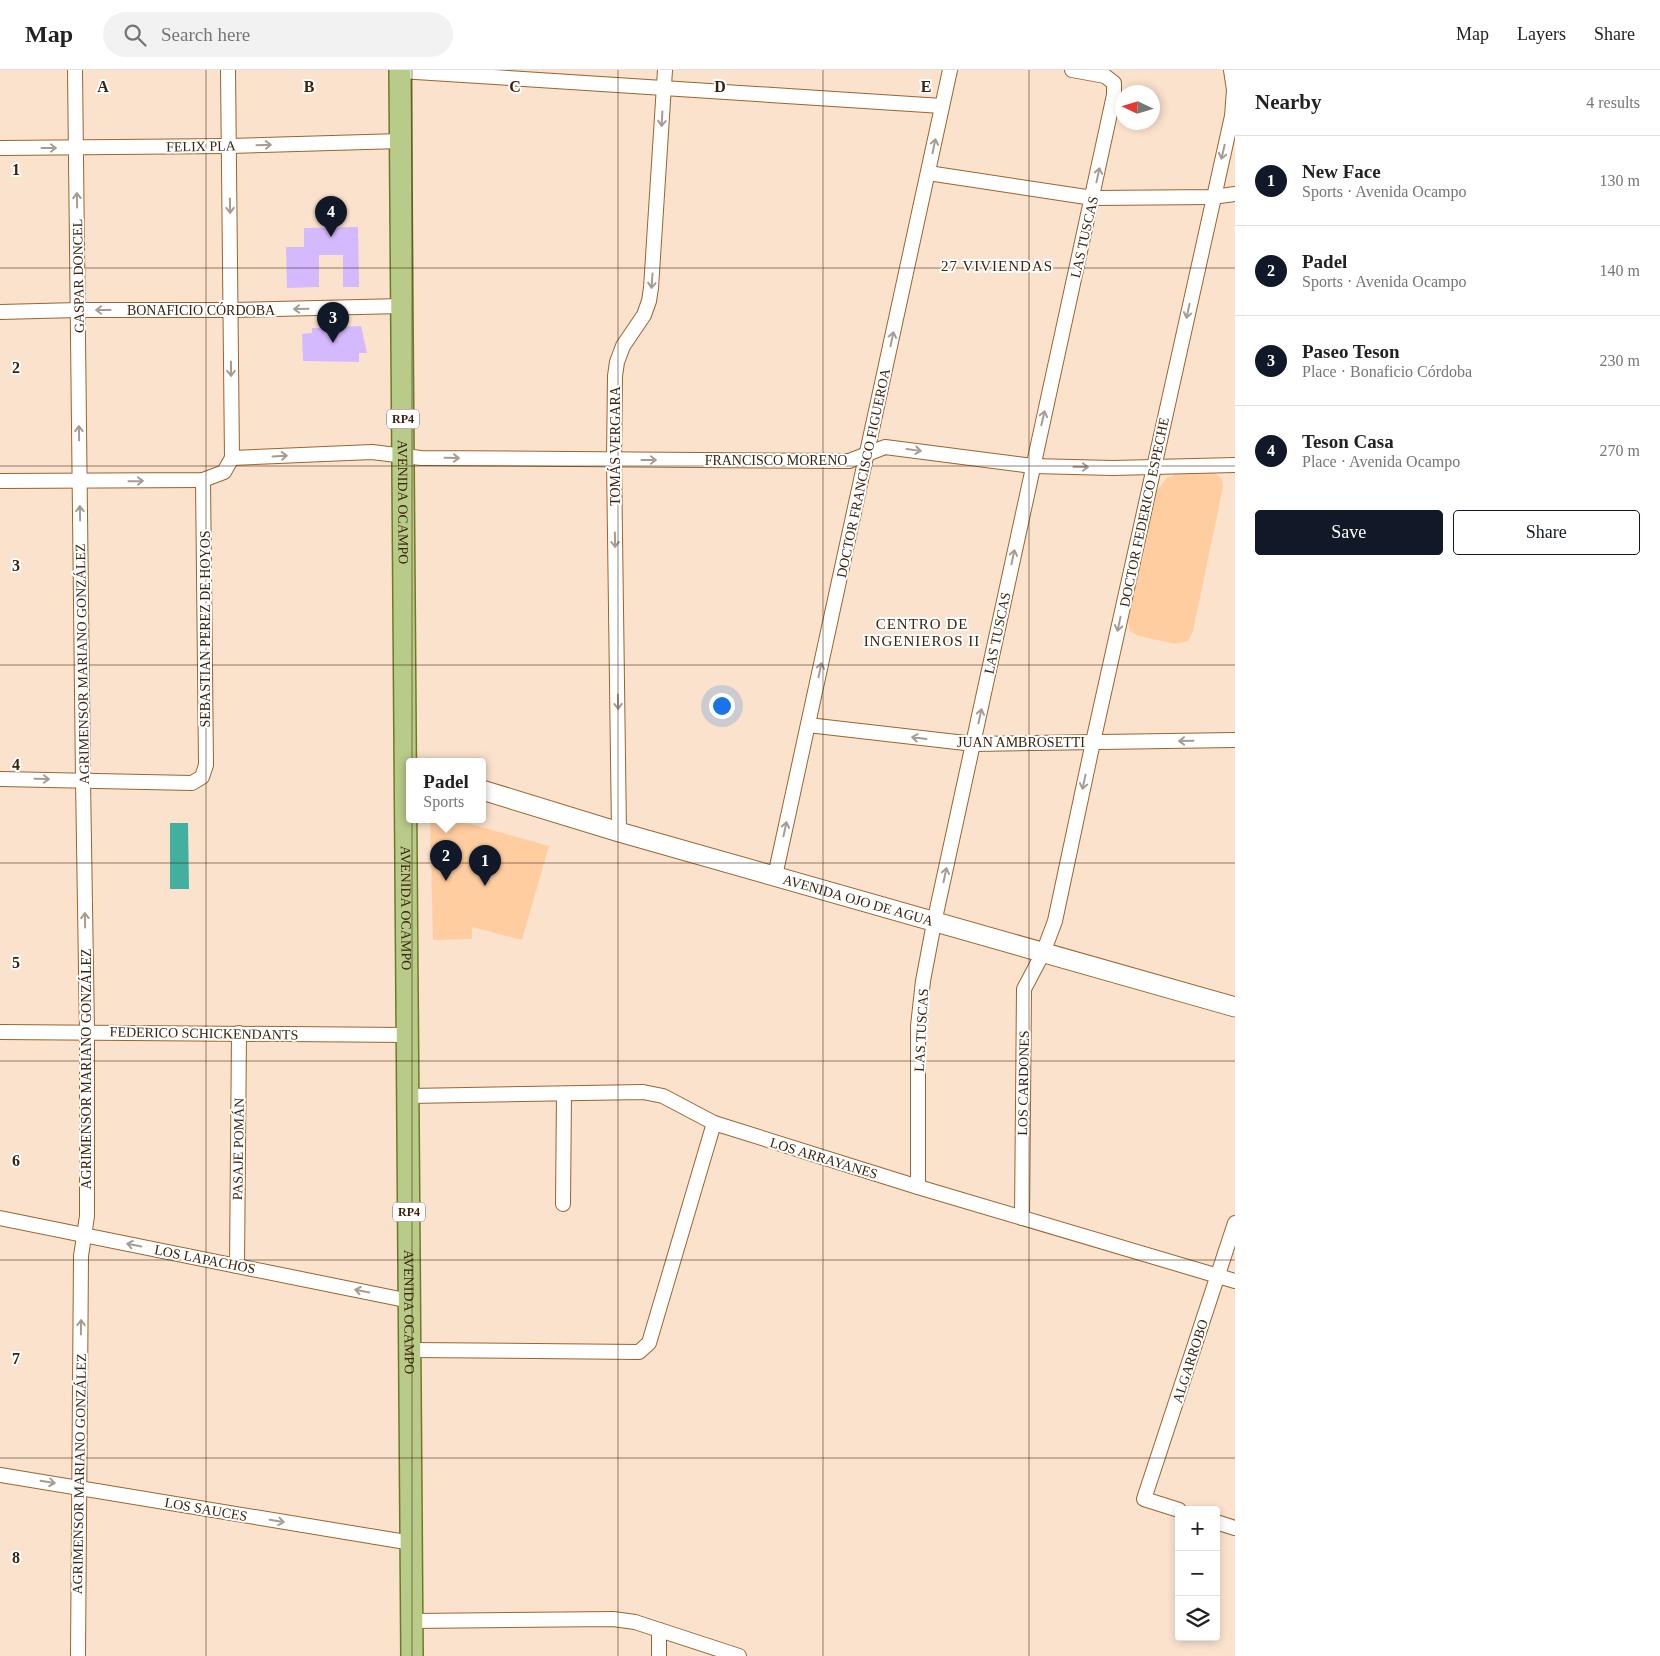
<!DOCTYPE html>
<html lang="en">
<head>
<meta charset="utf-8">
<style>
  :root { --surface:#fff; --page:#f2f2f2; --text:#222; --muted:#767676; --line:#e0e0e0; --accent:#111827 }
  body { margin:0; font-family:Georgia,serif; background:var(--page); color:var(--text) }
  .controls { position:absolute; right:15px; bottom:15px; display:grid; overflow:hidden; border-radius:5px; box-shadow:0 2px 8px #0003 }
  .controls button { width:45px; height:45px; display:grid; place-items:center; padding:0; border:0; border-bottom:1px solid var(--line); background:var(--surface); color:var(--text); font:25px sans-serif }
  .compass { position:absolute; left:1115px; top:15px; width:45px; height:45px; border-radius:50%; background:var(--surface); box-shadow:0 2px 8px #0003; rotate:274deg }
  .you { position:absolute; left:721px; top:635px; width:18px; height:18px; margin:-12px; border:4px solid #fff; border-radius:50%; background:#1a73e8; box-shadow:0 0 0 8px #1a73e833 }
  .badge { display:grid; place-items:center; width:32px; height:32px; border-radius:50%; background:var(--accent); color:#fff; font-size:16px; font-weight:700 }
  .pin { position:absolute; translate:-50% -41px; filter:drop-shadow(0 1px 2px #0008) }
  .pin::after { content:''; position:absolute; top:26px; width:18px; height:15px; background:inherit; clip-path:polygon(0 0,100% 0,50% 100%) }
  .popup { position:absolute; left:406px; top:688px; width:80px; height:65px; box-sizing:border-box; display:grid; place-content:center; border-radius:5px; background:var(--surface); filter:drop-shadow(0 1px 4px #0005); font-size:16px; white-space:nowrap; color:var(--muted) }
  .popup b { font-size:19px; color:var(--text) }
  .popup::after { content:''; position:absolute; left:50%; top:100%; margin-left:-10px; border:10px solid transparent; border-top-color:var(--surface) }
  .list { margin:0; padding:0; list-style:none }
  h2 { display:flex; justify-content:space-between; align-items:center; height:65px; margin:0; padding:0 20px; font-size:21px }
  h2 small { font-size:16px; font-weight:400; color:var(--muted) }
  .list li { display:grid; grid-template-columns:32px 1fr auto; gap:15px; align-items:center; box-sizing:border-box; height:90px; padding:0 20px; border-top:1px solid var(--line) }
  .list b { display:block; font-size:19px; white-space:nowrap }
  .list p { margin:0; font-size:16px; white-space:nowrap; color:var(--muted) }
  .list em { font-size:16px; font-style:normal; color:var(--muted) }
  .actions { display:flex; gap:10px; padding:15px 20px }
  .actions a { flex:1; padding:11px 0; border:1px solid var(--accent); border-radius:5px; text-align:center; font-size:18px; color:var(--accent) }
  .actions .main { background:var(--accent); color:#fff }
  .icon { flex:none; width:28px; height:28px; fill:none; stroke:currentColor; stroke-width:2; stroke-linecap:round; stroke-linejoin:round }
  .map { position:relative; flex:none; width:1235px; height:1586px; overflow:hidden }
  header { display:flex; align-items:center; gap:30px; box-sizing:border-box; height:70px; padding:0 25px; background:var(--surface); border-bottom:1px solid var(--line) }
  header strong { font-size:24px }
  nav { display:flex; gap:28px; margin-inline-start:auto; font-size:18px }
  .search { width:350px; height:45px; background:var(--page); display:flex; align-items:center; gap:12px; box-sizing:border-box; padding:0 18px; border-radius:28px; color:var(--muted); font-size:19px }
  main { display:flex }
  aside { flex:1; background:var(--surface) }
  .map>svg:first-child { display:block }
</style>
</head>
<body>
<header>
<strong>Map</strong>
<div class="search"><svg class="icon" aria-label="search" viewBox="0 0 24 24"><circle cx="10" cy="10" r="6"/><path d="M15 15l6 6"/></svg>Search here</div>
<nav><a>Map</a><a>Layers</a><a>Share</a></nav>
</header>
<main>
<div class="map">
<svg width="1235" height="1586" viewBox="0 0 1235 1586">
  <rect width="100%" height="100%" fill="#fbe2cd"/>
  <!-- green -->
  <g fill="#ffcda0">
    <path d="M1213,402L1222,409L1223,417L1193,561L1188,571L1175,574L1139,566L1130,561L1128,551L1156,422L1166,409L1177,403Z"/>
    <path d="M430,750H456L549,776L522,870L472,857V869L433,870Z"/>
  </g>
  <!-- water -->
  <path fill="#43afa0" d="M170,753H188L189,819H170Z"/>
  <!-- building -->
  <g fill="#d5b9fe">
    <path d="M358,157L359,217H343V185H319V217L287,218L286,177H304V158Z"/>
    <path d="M361,256L367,283H359V292L303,291L302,264L312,263V258Z"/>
  </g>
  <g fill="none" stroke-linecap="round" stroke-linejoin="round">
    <!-- street casing -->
    <g stroke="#9b642e" stroke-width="16">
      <g id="street">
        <path d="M75,0L83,710L87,962V1146L81,1186L78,1586"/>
        <path d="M400,1L942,36"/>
        <path d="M0,78L229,76L401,71"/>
        <path d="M928,103L1093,128L1213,127L1235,124"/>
        <path d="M0,242L78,240H231L402,236"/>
        <path d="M232,388L372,382L421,388L849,391L885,377L1033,396L1113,398L1235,395"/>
        <path d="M0,411L203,410L224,402L232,388L228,0"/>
        <path d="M808,655L974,674L1235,670"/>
        <path d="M0,709L192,713L202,707L206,695L203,410"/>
        <path d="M619,762L614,390L615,306L617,292L623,276L644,245L649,231L651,218L665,0"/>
        <path d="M775,806L950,0"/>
        <path d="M0,962L408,965"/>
        <path d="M408,1026L643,1022L663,1026L714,1053L918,1117L1235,1211"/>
        <path d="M918,1117V956L923,911L934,853L1114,25V13L1105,6L1072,0"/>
        <path d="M563,1134L564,1024"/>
        <path d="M0,1148L410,1231"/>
        <path d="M1022,1148L1024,919L1043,883L1055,851L1093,672L1232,46L1234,20L1231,0"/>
        <path d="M237,1196L239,963"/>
        <path d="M410,1280L639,1282L649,1273L714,1053"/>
        <path d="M0,1405L412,1473"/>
        <path d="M1179,1440L1144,1429L1235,1153"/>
        <path d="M1216,1452L1235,1458"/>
        <path d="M412,1551L613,1549L635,1552L739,1586"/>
        <path d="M659,1560V1586"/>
      </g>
    </g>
    <!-- secondary casing -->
    <g stroke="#9b642e" stroke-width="21">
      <g id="secondary">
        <path id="s1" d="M482,720L619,762L1235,937"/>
      </g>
    </g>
    <!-- primary casing -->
    <g stroke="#6f7a29" stroke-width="24">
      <g id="primary">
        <path id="s2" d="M400,0L412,1586"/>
      </g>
    </g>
    <!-- street -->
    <use href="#street" stroke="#fff" stroke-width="14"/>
    <!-- secondary -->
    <use href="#secondary" stroke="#fff" stroke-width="19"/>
    <!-- primary -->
    <use href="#primary" stroke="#b9cb88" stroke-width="21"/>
  </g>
  <!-- one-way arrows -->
  <defs><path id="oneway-shaft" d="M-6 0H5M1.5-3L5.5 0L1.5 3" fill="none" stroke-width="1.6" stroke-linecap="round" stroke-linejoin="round" transform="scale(1.25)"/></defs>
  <g stroke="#a69c92">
    <use href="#oneway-shaft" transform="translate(662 49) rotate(93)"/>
    <use href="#oneway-shaft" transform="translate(264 75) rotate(-2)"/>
    <use href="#oneway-shaft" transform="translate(934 76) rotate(-78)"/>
    <use href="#oneway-shaft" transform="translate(49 78)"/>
    <use href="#oneway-shaft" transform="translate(1223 82) rotate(103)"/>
    <use href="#oneway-shaft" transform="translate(1098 105) rotate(-78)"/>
    <use href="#oneway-shaft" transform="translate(77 130) rotate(-91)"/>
    <use href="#oneway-shaft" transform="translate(230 136) rotate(89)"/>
    <use href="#oneway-shaft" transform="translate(652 211) rotate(94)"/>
    <use href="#oneway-shaft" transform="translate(301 239) rotate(179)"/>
    <use href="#oneway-shaft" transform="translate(103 240) rotate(-180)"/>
    <use href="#oneway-shaft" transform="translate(1188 241) rotate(102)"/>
    <use href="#oneway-shaft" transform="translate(892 269) rotate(-78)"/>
    <use href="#oneway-shaft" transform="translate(231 299) rotate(90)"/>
    <use href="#oneway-shaft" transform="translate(1043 348) rotate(-77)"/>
    <use href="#oneway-shaft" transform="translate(79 363) rotate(-91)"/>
    <use href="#oneway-shaft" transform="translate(914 380) rotate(8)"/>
    <use href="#oneway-shaft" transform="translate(280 386) rotate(-3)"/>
    <use href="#oneway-shaft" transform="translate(452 388) rotate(1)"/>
    <use href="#oneway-shaft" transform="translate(649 390)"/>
    <use href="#oneway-shaft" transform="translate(1081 397) rotate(1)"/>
    <use href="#oneway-shaft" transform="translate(136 411) rotate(-1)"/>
    <use href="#oneway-shaft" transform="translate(80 443) rotate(-91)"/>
    <use href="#oneway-shaft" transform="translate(615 470) rotate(89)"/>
    <use href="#oneway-shaft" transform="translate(1013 487) rotate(-78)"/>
    <use href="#oneway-shaft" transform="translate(1119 554) rotate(102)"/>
    <use href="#oneway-shaft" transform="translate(820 600) rotate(-78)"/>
    <use href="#oneway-shaft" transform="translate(618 632) rotate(89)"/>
    <use href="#oneway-shaft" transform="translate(980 646) rotate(-78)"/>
    <use href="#oneway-shaft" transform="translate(919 668) rotate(-173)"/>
    <use href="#oneway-shaft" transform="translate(1186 671) rotate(179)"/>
    <use href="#oneway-shaft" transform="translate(42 709) rotate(1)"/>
    <use href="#oneway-shaft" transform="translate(1084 712) rotate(102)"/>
    <use href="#oneway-shaft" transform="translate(785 759) rotate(-78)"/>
    <use href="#oneway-shaft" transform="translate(945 805) rotate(-78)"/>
    <use href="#oneway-shaft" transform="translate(85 850) rotate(-91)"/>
    <use href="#oneway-shaft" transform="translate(134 1175) rotate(-169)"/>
    <use href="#oneway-shaft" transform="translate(362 1221) rotate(-168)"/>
    <use href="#oneway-shaft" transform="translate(81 1257) rotate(-89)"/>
    <use href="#oneway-shaft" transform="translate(48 1412) rotate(9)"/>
    <use href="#oneway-shaft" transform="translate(277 1451) rotate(10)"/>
  </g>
  <!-- grid -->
  <path fill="none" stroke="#3a230d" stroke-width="1" stroke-opacity="0.55" d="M206,0V1586M412,0V1586M618,0V1586M823,0V1586M1029,0V1586M0,198H1235M0,396H1235M0,595H1235M0,793H1235M0,991H1235M0,1190H1235M0,1388H1235"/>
  <g text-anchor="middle" stroke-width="4" stroke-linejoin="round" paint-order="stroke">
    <!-- shield labels -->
    <g fill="#fff" stroke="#756556" stroke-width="1">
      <rect x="387" y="339.5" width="32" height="19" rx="4"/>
      <rect x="393" y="1132.5" width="32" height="19" rx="4"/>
    </g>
    <g font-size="12" font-weight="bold" fill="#3a230d">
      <text x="403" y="353">RP4</text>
      <text x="409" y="1146">RP4</text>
    </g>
    <!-- street labels -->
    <g font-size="14" fill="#3a230d" stroke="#fff">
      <text transform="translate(201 76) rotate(-1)" y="5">FELIX PLA</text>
      <text transform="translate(1084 167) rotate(-77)" y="5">LAS TUSCAS</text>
      <text transform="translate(78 206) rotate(-91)" y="5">GASPAR DONCEL</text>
      <text x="201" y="245">BONAFICIO CÓRDOBA</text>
      <text transform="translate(615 376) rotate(-90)" y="5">TOMÁS VERGARA</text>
      <text x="776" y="395">FRANCISCO MORENO</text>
      <text transform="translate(863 403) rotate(-78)" y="5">DOCTOR FRANCISCO FIGUEROA</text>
      <text dy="5" stroke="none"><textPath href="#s2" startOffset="432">AVENIDA OCAMPO</textPath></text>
      <text transform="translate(1144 442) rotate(-78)" y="5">DOCTOR FEDERICO ESPECHE</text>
      <text transform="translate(205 559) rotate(-90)" y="5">SEBASTIAN PEREZ DE HOYOS</text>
      <text transform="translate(997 563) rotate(-78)" y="5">LAS TUSCAS</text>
      <text transform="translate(82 594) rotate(-91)" y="5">AGRIMENSOR MARIANO GONZÁLEZ</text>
      <text x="1021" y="677">JUAN AMBROSETTI</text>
      <text dy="5" stroke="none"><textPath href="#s1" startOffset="392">AVENIDA OJO DE AGUA</textPath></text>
      <text dy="5" stroke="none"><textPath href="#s2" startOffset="838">AVENIDA OCAMPO</textPath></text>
      <text transform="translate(921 960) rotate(-87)" y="5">LAS TUSCAS</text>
      <text transform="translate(204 963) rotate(1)" y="5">FEDERICO SCHICKENDANTS</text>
      <text transform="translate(86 999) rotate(-90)" y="5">AGRIMENSOR MARIANO GONZÁLEZ</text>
      <text transform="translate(1023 1013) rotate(-89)" y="5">LOS CARDONES</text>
      <text transform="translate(238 1079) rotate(-89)" y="5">PASAJE POMÁN</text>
      <text transform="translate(824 1088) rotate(17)" y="5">LOS ARRAYANES</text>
      <text transform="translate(205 1189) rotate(11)" y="5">LOS LAPACHOS</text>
      <text dy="5" stroke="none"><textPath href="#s2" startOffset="1242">AVENIDA OCAMPO</textPath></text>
      <text transform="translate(1190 1291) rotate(-72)" y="5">ALGARROBO</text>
      <text transform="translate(79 1404) rotate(-89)" y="5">AGRIMENSOR MARIANO GONZÁLEZ</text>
      <text transform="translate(206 1439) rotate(10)" y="5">LOS SAUCES</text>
    </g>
    <!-- neighbourhood labels -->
    <g font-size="15" letter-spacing="1" fill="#3a230d" stroke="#fff">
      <text x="997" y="201">27 VIVIENDAS</text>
      <text x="922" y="559">CENTRO DE<tspan x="922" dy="17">INGENIEROS II</tspan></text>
    </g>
  </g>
  <g font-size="16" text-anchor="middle" font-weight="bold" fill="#3a230d" stroke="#fff" stroke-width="4" stroke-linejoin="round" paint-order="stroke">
    <text x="103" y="22">A</text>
    <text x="309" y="22">B</text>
    <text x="515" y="22">C</text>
    <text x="720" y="22">D</text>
    <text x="926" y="22">E</text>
    <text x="16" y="105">1</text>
    <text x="16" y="303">2</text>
    <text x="16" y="501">3</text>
    <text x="16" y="700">4</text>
    <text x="16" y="898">5</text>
    <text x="16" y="1096">6</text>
    <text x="16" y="1294">7</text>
    <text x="16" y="1493">8</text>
  </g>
</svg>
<div class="controls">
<button>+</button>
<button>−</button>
<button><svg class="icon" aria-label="layers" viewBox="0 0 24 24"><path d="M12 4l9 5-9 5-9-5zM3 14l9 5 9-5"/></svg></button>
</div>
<svg class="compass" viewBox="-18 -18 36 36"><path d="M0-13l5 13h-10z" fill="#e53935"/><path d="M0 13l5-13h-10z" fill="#767676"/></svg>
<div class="you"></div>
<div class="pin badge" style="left:485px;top:816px">1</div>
<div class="pin badge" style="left:446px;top:811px">2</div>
<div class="popup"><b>Padel</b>Sports</div>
<div class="pin badge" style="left:333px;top:273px">3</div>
<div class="pin badge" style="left:331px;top:167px">4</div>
</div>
<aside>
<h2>Nearby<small>4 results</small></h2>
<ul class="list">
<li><span class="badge">1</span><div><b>New Face</b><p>Sports · Avenida Ocampo</p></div><em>130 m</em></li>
<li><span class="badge">2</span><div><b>Padel</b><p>Sports · Avenida Ocampo</p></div><em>140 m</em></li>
<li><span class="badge">3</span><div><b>Paseo Teson</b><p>Place · Bonaficio Córdoba</p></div><em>230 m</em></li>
<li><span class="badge">4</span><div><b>Teson Casa</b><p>Place · Avenida Ocampo</p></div><em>270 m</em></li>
</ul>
<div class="actions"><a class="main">Save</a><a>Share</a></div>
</aside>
</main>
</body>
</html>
